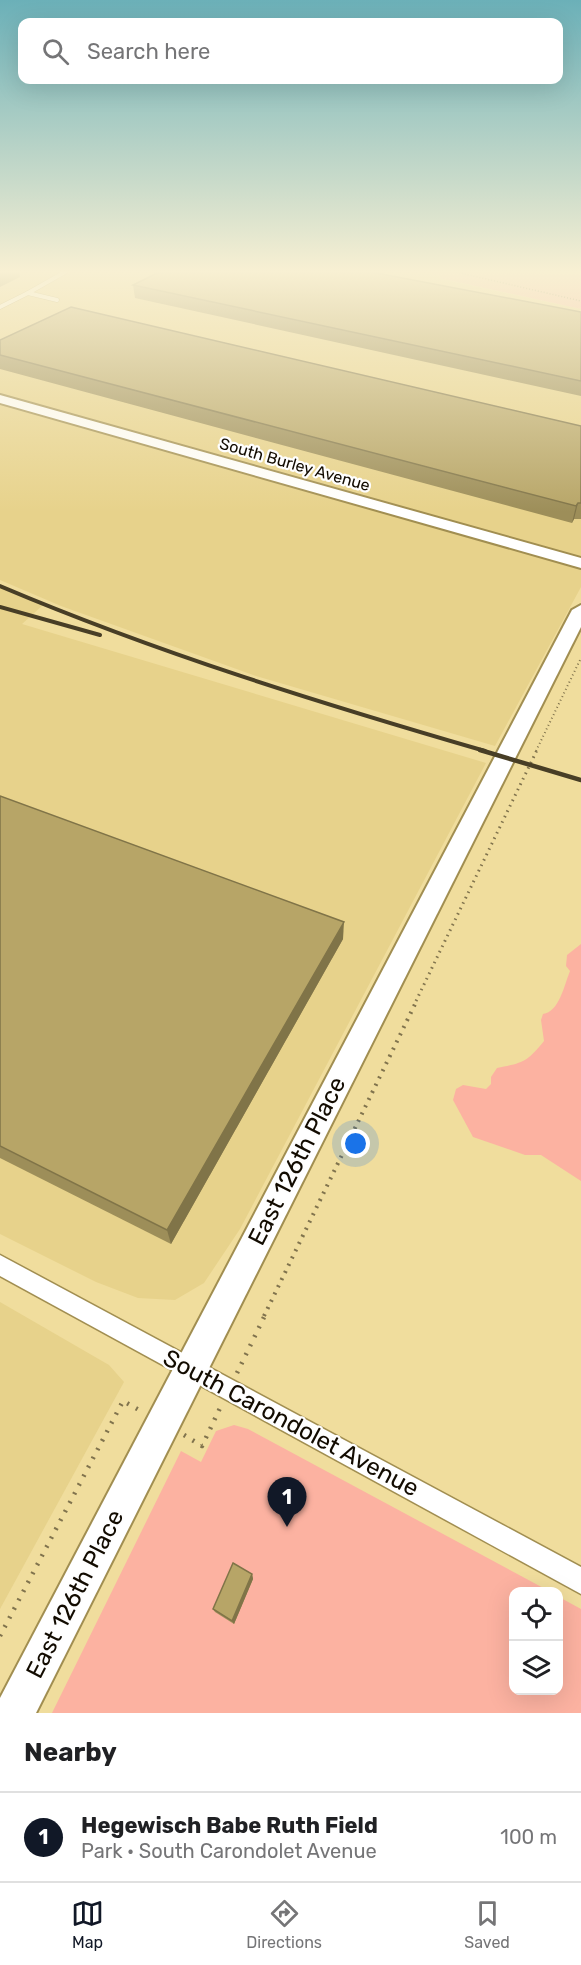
<!DOCTYPE html>
<html lang="en">
<head>
<meta charset="utf-8">
<style>
  :root { --surface:#fff; --page:#f6f6f6; --text:#202124; --muted:#757577; --line:#e0e0e0; --accent:#111827 }
  body { margin:0; font-family:Rubik,sans-serif; background:var(--page); color:var(--text) }
  .controls { position:absolute; right:18px; bottom:18px; display:grid; overflow:hidden; border-radius:12px; box-shadow:0 6px 24px #0002 }
  .controls button { width:54px; height:54px; display:grid; place-items:center; padding:0; border:0; border-bottom:2px solid var(--line); background:var(--surface); color:var(--text); font:30px sans-serif }
  .you { position:absolute; left:356px; top:1144px; width:21px; height:21px; margin:-15px; border:4px solid #fff; border-radius:50%; background:#1a73e8; box-shadow:0 0 0 9px #1a73e833 }
  .badge { display:grid; place-items:center; width:39px; height:39px; border-radius:50%; background:var(--accent); color:#fff; font-size:20px; font-weight:700 }
  .pin { position:absolute; translate:-50% -50px; filter:drop-shadow(0 2px 3px #0008) }
  .pin::after { content:''; position:absolute; top:32px; width:21px; height:18px; background:inherit; clip-path:polygon(0 0,100% 0,50% 100%) }
  .list { margin:0; padding:0; list-style:none }
  h2 { display:flex; justify-content:space-between; align-items:center; height:78px; margin:0; padding:0 24px; font-size:26px }
  h2 small { font-size:20px; font-weight:400; color:var(--muted) }
  .list li { display:grid; grid-template-columns:39px 1fr auto; gap:18px; align-items:center; box-sizing:border-box; height:90px; padding:0 24px; border-top:2px solid var(--line) }
  .list b { display:block; font-size:22px; white-space:nowrap }
  .list p { margin:0; font-size:20px; white-space:nowrap; color:var(--muted) }
  .list em { font-size:20px; font-style:normal; color:var(--muted) }
  .icon { flex:none; width:33px; height:33px; fill:none; stroke:currentColor; stroke-width:2; stroke-linecap:round; stroke-linejoin:round }
  .map { position:relative; flex:none; width:581px; height:1713px; overflow:hidden }
  .search { position:absolute; background:var(--surface); box-shadow:0 6px 24px #0002; left:18px; right:18px; top:18px; height:66px; display:flex; align-items:center; gap:15px; box-sizing:border-box; padding:0 21px; border-radius:12px; color:var(--muted); font-size:22px }
  .sheet { height:168px; background:var(--surface) }
  nav { display:flex; justify-content:space-around; align-items:center; box-sizing:border-box; height:84px; border-top:2px solid var(--line); background:var(--surface); font-size:16px; color:var(--muted) }
  nav a { display:grid; justify-items:center; gap:3px }
  nav .on { color:var(--accent) }
  .map>svg:first-child { display:block }
</style>
</head>
<body>
<div class="map">
<svg width="581" height="1713" viewBox="0 0 581 1713">
  <rect width="100%" height="100%" fill="#f0dd9d"/>
  <!-- built -->
  <g fill="#e7d28b">
    <path d="M0,272H429L443,276L440,279L581,309V587L495,746L256,676L61,606L0,580Z"/>
    <path d="M0,586L43,605L22,624L486,763L240,1229L204,1283L175,1300L138,1298L96,1282L0,1234Z"/>
    <path d="M0,1302L109,1365L124,1382L0,1609Z"/>
  </g>
  <!-- green -->
  <g fill="#fcb2a1">
    <path d="M429,272L581,274V309L439,278L442,276Z"/>
    <path d="M581,944V1181L541,1155H525L473,1137L453,1100L456,1089L463,1085L486,1089L491,1084V1077L497,1068C523,1063 527,1062 544,1041L541,1020L543,1014C559,1012 564,986 570,971L566,966L567,955Z"/>
    <path d="M234,1425L248,1429L549,1591L514,1592V1690H558L559,1597L581,1609V1713H52L181,1451L201,1462L216,1431Z"/>
  </g>
  <g fill="none" stroke-linecap="round" stroke-linejoin="round">
    <!-- lane casing -->
    <g stroke="#a18e51" stroke-width="5">
      <g id="lane">
        <path d="M57,300L28,293L65,272"/>
        <path d="M0,307L28,293"/>
      </g>
    </g>
    <!-- street casing -->
    <g stroke="#a18e51" stroke-width="3">
      <path id="street" d="M0,1255L581,1567V1594L0,1276Z"/>
    </g>
    <!-- secondary casing -->
    <g stroke="#a18e51" stroke-width="4">
      <g id="secondary">
        <path d="M0,395L581,558V568L0,403Z"/>
        <path d="M581,605V627L36,1713H0V1698L572,610Z"/>
      </g>
    </g>
    <!-- path-far4 -->
    <path stroke="#80734d" stroke-width="1.5" stroke-dasharray="1 2" stroke-linecap="butt" d="M456,272L581,301"/>
    <!-- path-far3 -->
    <path stroke="#80734d" stroke-width="2" stroke-dasharray="1 3" stroke-linecap="butt" d="M536,751L581,658"/>
    <!-- path-far2 -->
    <path stroke="#80734d" stroke-width="3" stroke-dasharray="1.5 4.5" stroke-linecap="butt" d="M416,1001L537,750"/>
    <!-- path-far1 -->
    <path stroke="#80734d" stroke-width="4" stroke-dasharray="2 6" stroke-linecap="butt" d="M264,1316L417,1000"/>
    <!-- path -->
    <g stroke="#80734d" stroke-width="4.5" stroke-dasharray="2 8" stroke-linecap="butt">
      <path d="M237,1373L265,1315"/>
      <path d="M184,1435L202,1446L221,1406"/>
      <path d="M0,1636L123,1401L141,1411"/>
    </g>
    <!-- lane -->
    <use href="#lane" stroke="#fff" stroke-width="4"/>
    <!-- street -->
    <use href="#street" fill="#fff" fill-rule="evenodd"/>
    <!-- secondary -->
    <use href="#secondary" fill="#fff" fill-rule="evenodd"/>
    <!-- rail-far1 -->
    <g stroke="#483e26" stroke-width="4">
      <path d="M0,586C158,653 320,703 485,751"/>
      <path d="M0,607L100,635"/>
    </g>
    <!-- rail -->
    <path stroke="#483e26" stroke-width="4.5" d="M480,750L581,780"/>
  </g>
  <!-- wall -->
  <g fill="#9d8e59">
    <path d="M133,285L581,312V396L135,298Z"/>
    <path d="M0,340L581,426V519H574L572,523L0,369Z"/>
    <path d="M0,796L343,939L171,1244L0,1158Z"/>
    <path d="M252,1574L253,1579L234,1624L215,1612L213,1609Z"/>
  </g>
  <!-- shaded-wall -->
  <g fill="#807448">
    <path d="M19,272L20,277L0,287V273Z"/>
    <path d="M578,503L574,519L572,523L576,506Z"/>
    <path d="M344,922L343,939L171,1244L167,1230Z"/>
    <path d="M252,1574L253,1579L234,1624L232,1621Z"/>
  </g>
  <!-- building -->
  <g fill="#b7a567" stroke="#807448" stroke-width="1.5">
    <path d="M159,272H371L581,312V381L133,285Z"/>
    <path d="M71,307L581,426V503H578L576,506L0,355V340Z"/>
    <path d="M0,796L344,922L167,1230L0,1146Z"/>
    <path d="M233,1563L252,1574L232,1621L213,1609Z"/>
  </g>
  <!-- sky -->
  <linearGradient id="sky" x2="0" y2="1"><stop stop-color="#6bb0b8"/><stop offset="0.53" stop-color="#f8f0d3"/><stop offset="1" stop-color="#f8f0d3" stop-opacity="0"/></linearGradient>
  <rect width="581" height="512" fill="url(#sky)"/>
  <g text-anchor="middle" stroke-width="4.5" stroke-linejoin="round" paint-order="stroke">
    <!-- far-street labels -->
    <g font-size="16" fill="#120b00" stroke="#fefefe">
      <text transform="translate(295 464) rotate(16)" y="6">South Burley Avenue</text>
    </g>
    <!-- near-street labels -->
    <g font-size="24" fill="#120b00" stroke="#fefefe">
      <text transform="translate(297 1161) rotate(-63)" y="8">East 126th Place</text>
      <text transform="translate(291 1423) rotate(28)" y="8">South Carondolet Avenue</text>
      <text transform="translate(75 1594) rotate(-63)" y="8">East 126th Place</text>
    </g>
  </g>
</svg>
<div class="controls">
<button><svg class="icon" aria-label="locate" viewBox="0 0 24 24"><circle cx="12" cy="12" r="6"/><path d="M12 2v4M12 18v4M2 12h4M18 12h4"/></svg></button>
<button><svg class="icon" aria-label="layers" viewBox="0 0 24 24"><path d="M12 4l9 5-9 5-9-5zM3 14l9 5 9-5"/></svg></button>
</div>
<div class="you"></div>
<div class="pin badge" style="left:287px;top:1527px">1</div>
<div class="search"><svg class="icon" aria-label="search" viewBox="0 0 24 24"><circle cx="10" cy="10" r="6"/><path d="M15 15l6 6"/></svg>Search here</div>
</div>
<section class="sheet">
<h2>Nearby<small></small></h2>
<ul class="list">
<li><span class="badge">1</span><div><b>Hegewisch Babe Ruth Field</b><p>Park · South Carondolet Avenue</p></div><em>100 m</em></li>
</ul>
</section>
<nav>
<a class="on"><svg class="icon" aria-label="map" viewBox="0 0 24 24"><path d="M3 6l6-2 6 2 6-2v14l-6 2-6-2-6 2zM9 4v14M15 6v14"/></svg>Map</a>
<a><svg class="icon" aria-label="directions" viewBox="0 0 24 24"><path d="M12 3l9 9-9 9-9-9zM9 14v-3h6M13 9l2 2-2 2"/></svg>Directions</a>
<a><svg class="icon" aria-label="saved" viewBox="0 0 24 24"><path d="M7 4h10v16l-5-4-5 4z"/></svg>Saved</a>
</nav>
</body>
</html>
